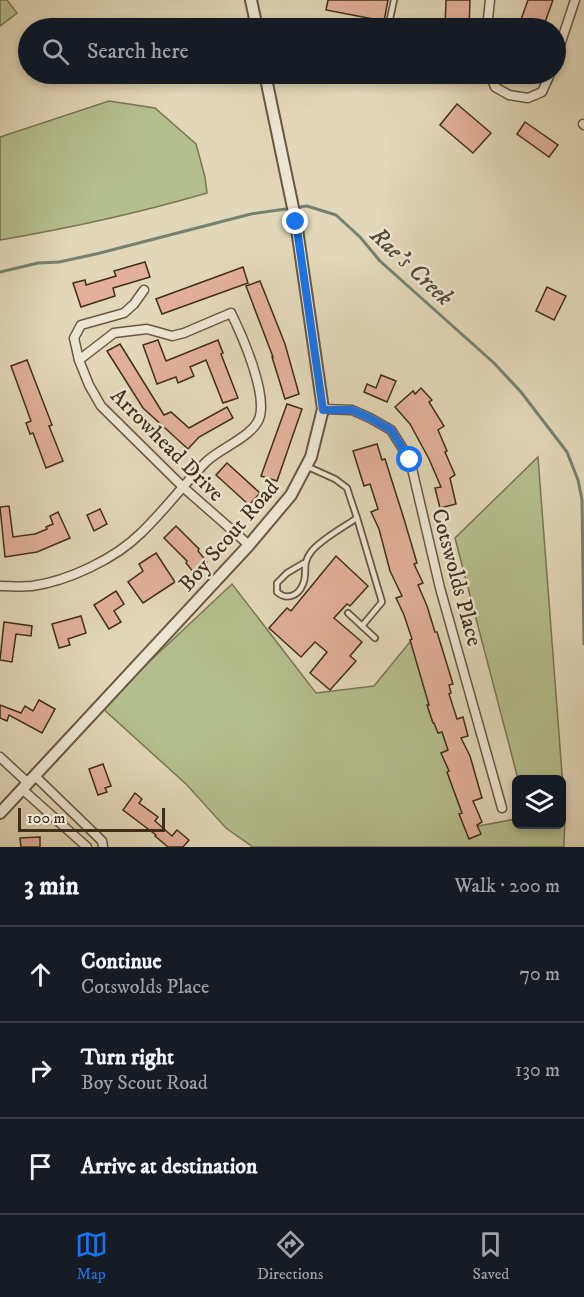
<!DOCTYPE html>
<html lang="en">
<head>
<meta charset="utf-8">
<style>
  :root { --surface:#171b24; --page:#20242c; --text:#f1f3f6; --muted:#9ea1a6; --line:#363941; --accent:#1a73e8 }
  body { margin:0; font-family:"IM FELL DW Pica",serif; background:var(--page); color:var(--text) }
  .controls { position:absolute; right:18px; bottom:18px; display:grid; overflow:hidden; border-radius:9px; box-shadow:0 3px 9px #0003 }
  .controls button { width:54px; height:54px; display:grid; place-items:center; padding:0; border:0; border-bottom:2px solid var(--line); background:var(--surface); color:var(--text); font:30px sans-serif }
  .scale { position:absolute; left:18px; bottom:15px; width:147px; box-sizing:border-box; padding-left:6px; border:3px solid #412e1a; border-top:0; font-size:16px; line-height:21px; white-space:nowrap; color:#412e1a; -webkit-text-stroke:4px #ece5d1; paint-order:stroke }
  .stop { position:absolute; width:18px; height:18px; margin:-14px; border:4px solid #1a73e8; border-radius:50%; background:#fff }
  .stop.end { background:#1a73e8; border-color:#fff; box-shadow:0 2px 6px #0008 }
  .list { margin:0; padding:0; list-style:none }
  h2 { display:flex; justify-content:space-between; align-items:center; height:78px; margin:0; padding:0 24px; font-size:26px }
  h2 small { font-size:20px; font-weight:400; color:var(--muted) }
  .list li { display:grid; grid-template-columns:39px 1fr auto; gap:18px; align-items:center; box-sizing:border-box; height:96px; padding:0 24px; border-top:2px solid var(--line) }
  .list b { display:block; font-size:22px; white-space:nowrap }
  .list p { margin:0; font-size:20px; white-space:nowrap; color:var(--muted) }
  .list em { font-size:20px; font-style:normal; color:var(--muted) }
  .icon { flex:none; width:33px; height:33px; fill:none; stroke:currentColor; stroke-width:2; stroke-linecap:round; stroke-linejoin:round }
  .map { position:relative; flex:none; width:584px; height:847px; overflow:hidden }
  .search { position:absolute; background:var(--surface); box-shadow:0 3px 9px #0003; left:18px; right:18px; top:18px; height:66px; display:flex; align-items:center; gap:15px; box-sizing:border-box; padding:0 21px; border-radius:33px; color:var(--muted); font-size:22px }
  .sheet { height:366px; background:var(--surface) }
  nav { display:flex; justify-content:space-around; align-items:center; box-sizing:border-box; height:84px; border-top:2px solid var(--line); background:var(--surface); font-size:16px; color:var(--muted) }
  nav a { display:grid; justify-items:center; gap:3px }
  nav .on { color:var(--accent) }
  .map>svg:first-child { display:block }
</style>
</head>
<body>
<div class="map">
<svg width="584" height="847" viewBox="0 0 584 847">
  <rect width="100%" height="100%" fill="#e2d7b8"/>
  <filter id="stains"><feTurbulence type="fractalNoise" baseFrequency=".00333" numOctaves="4"/><feColorMatrix values="0 0 0 0 .2 0 0 0 0 .09 0 0 0 0 .02 0 0 0 .5 -.17"/></filter>
  <radialGradient id="worn" r=".72"><stop offset=".6" stop-color="#630" stop-opacity="0"/><stop offset="1" stop-color="#630" stop-opacity=".3"/></radialGradient>
  <!-- green -->
  <g fill="#b4be8e" stroke="#7a7654" stroke-width="1.5">
    <path d="M0,0H7L17,13L0,26Z"/>
    <path d="M109,101L155,108L196,144L205,177L207,193C139,213 70,228 0,240V137Z"/>
    <path d="M538,457L565,813L564,847H253L226,828L186,784L101,707L232,584L316,693L374,686L414,637L473,827L516,819V824H562V780L518,779L455,538Z"/>
  </g>
  <g fill="none" stroke-linecap="round" stroke-linejoin="round">
    <!-- stream -->
    <path stroke="#748270" stroke-width="3" d="M0,272L38,263L59,262L96,254L251,214L307,206L336,215L360,237L380,261L494,363L521,392L567,452L578,480L582,500L584,644"/>
  </g>
  <!-- building -->
  <g fill="#e2b09a" stroke="#412e1a" stroke-width="1.5">
    <path d="M328,0H388L384,21L326,10Z"/>
    <path d="M446,0H470L469,28H445Z"/>
    <path d="M528,0H553L543,28H518Z"/>
    <path d="M457,104L491,133L473,153L440,125Z"/>
    <path d="M525,122L558,145L549,157L517,134Z"/>
    <path d="M145,262L150,277L113,288L115,296L81,307L73,283L85,280L86,285L116,276L114,271Z"/>
    <path d="M243,267L248,283L162,314L156,299Z"/>
    <path d="M260,281L285,344L299,394L285,399L272,357H273L246,286Z"/>
    <path d="M547,287L566,296L554,320L536,311Z"/>
    <path d="M158,340L166,361L218,340L223,353L221,354L238,398L223,403L206,360L190,367L194,376L178,383L176,377L157,384L143,345Z"/>
    <path d="M120,344L164,415L171,412L189,428L227,407L233,418L199,437L188,449L143,408L107,351Z"/>
    <path d="M27,360L52,425L49,426L63,461L46,468L33,433L30,434L26,423L31,421L11,366Z"/>
    <path d="M381,375L396,381L387,402L364,392L367,384L376,388Z"/>
    <path d="M421,388L432,400L429,402L444,426L438,430L447,451L445,452L455,475L450,478L456,504L440,508L435,488L441,487L429,459L410,424L395,407L413,391L415,394Z"/>
    <path d="M287,404L302,409L277,481L261,476Z"/>
    <path d="M377,444L382,460L385,459L404,519L417,563L414,564L423,583L418,585L427,606L435,632H437L453,684L449,685L451,693L449,694L457,719L463,717L468,736L461,738L470,756L482,798L473,801L482,822L477,825L481,834L469,839L459,814L462,813L447,772L449,771L441,753L448,750L442,732L438,733L434,723H433L427,705H429L410,640L412,639L404,615L396,598L402,596L390,571L379,529L371,512L378,509L370,484L364,486L353,451Z"/>
    <path d="M227,463L260,493L249,505L216,475Z"/>
    <path d="M9,506L13,537L35,534L47,529L46,527L53,524L50,516L58,512L70,538L37,552L5,557L0,507Z"/>
    <path d="M100,509L107,524L94,531L87,515Z"/>
    <path d="M176,526L199,549L198,551L207,562L194,573L186,563L187,561L164,538Z"/>
    <path d="M156,553L175,582L143,603L128,582L143,571L139,564Z"/>
    <path d="M336,556L368,586L350,606L347,604L334,618L362,642L350,656L356,661L330,690L310,673L327,652L315,642L301,657L269,628L287,608L291,611Z"/>
    <path d="M116,591L124,604L114,611L121,622L109,629L94,605Z"/>
    <path d="M81,616L86,633L68,639L70,645L59,648L52,624Z"/>
    <path d="M4,622L32,626L31,636L16,634L12,662L0,660Z"/>
    <path d="M39,700L55,709L42,733L9,715L7,721L0,718V705L21,713L25,706L33,711Z"/>
    <path d="M103,764L111,786L105,788L107,792L98,795L89,769Z"/>
    <path d="M135,793L142,799L139,803L158,817L155,821L172,836L177,830L189,840L183,847H168L155,836L156,835L123,810Z"/>
    <path d="M40,837V847H21L20,838Z"/>
  </g>
  <g fill="none" stroke-linecap="round" stroke-linejoin="round">
    <!-- service casing -->
    <g stroke="#695842" stroke-width="8">
      <g id="service">
        <path d="M388,28L394,0"/>
        <path d="M304,563L287,573L277,583V592C286,600 298,597 303,584C308,572 301,565 311,552C320,540 344,527 357,518L347,488L335,479L306,466"/>
        <path d="M348,613L362,626L382,602L357,518"/>
        <path d="M362,626L375,638"/>
      </g>
    </g>
    <!-- minor casing -->
    <g stroke="#695842" stroke-width="11">
      <g id="minor">
        <path d="M487,28L490,0"/>
        <path d="M556,57L575,0"/>
        <path d="M490,74L495,87L509,95L528,98L542,92L550,74"/>
        <path d="M583,124L584,125"/>
        <path d="M144,290L134,304L124,313L81,325L74,338L79,360L89,385L101,406L184,488L249,545"/>
        <path d="M323,409L352,410L370,418L391,430L410,460L440,588L502,808"/>
        <path d="M0,586C10,586 21,587 32,586C68,581 115,559 141,533C164,511 183,485 206,462C220,448 255,436 260,416C266,391 243,337 231,313L184,333L172,336L147,329L114,333L79,360"/>
        <path d="M0,757L28,783"/>
        <path d="M35,776L102,841L103,847"/>
        <path d="M22,789L87,847"/>
      </g>
    </g>
    <!-- tertiary casing -->
    <g stroke="#695842" stroke-width="14">
      <g id="tertiary">
        <path d="M251,0L257,28"/>
        <path d="M0,813L249,545L291,495L311,457L323,409L296,222L265,74"/>
      </g>
    </g>
    <!-- service -->
    <use href="#service" stroke="#ece5d1" stroke-width="4.5"/>
    <!-- minor -->
    <use href="#minor" stroke="#ece5d1" stroke-width="8"/>
    <!-- tertiary -->
    <use href="#tertiary" stroke="#ece5d1" stroke-width="10"/>
  </g>
  <g fill="none" stroke-linecap="round" stroke-linejoin="round">
    <!-- route -->
    <path stroke="#1a73e8" stroke-width="8" d="M296,222L323,410H352L370,418L391,430L410,460"/>
  </g>
  <g text-anchor="middle" stroke-width="5" stroke-linejoin="round" paint-order="stroke">
    <!-- street labels -->
    <g font-size="22" fill="#412e1a" stroke="#ece5d1">
      <text transform="translate(168 444) rotate(45)" y="8">Arrowhead Drive</text>
      <text transform="translate(228 535) rotate(-49)" y="8">Boy Scout Road</text>
      <text transform="translate(458 577) rotate(75)" y="8">Cotswolds Place</text>
    </g>
    <!-- water labels -->
    <g font-size="24" font-style="italic" fill="#524a37" stroke="#ece5d1">
      <text transform="translate(412 266) rotate(43)" y="8">Rae's Creek</text>
    </g>
  </g>
  <rect width="100%" height="100%" filter="url(#stains)"/>
  <rect width="100%" height="100%" fill="url(#worn)"/>
</svg>
<div class="controls">
<button><svg class="icon" aria-label="layers" viewBox="0 0 24 24"><path d="M12 4l9 5-9 5-9-5zM3 14l9 5 9-5"/></svg></button>
</div>
<div class="scale">100 m</div>
<div class="stop" style="left:410px;top:460px"></div>
<div class="stop end" style="left:296px;top:222px"></div>
<div class="search"><svg class="icon" aria-label="search" viewBox="0 0 24 24"><circle cx="10" cy="10" r="6"/><path d="M15 15l6 6"/></svg>Search here</div>
</div>
<section class="sheet">
<h2>3 min<small>Walk · 200 m</small></h2>
<ul class="list">
<li><svg class="icon" aria-label="ahead" viewBox="0 0 24 24"><path d="M12 20V5M6 11l6-6 6 6"/></svg><div><b>Continue</b><p>Cotswolds Place</p></div><em>70 m</em></li>
<li><svg class="icon" aria-label="right" viewBox="0 0 24 24"><path d="M7 20v-9h11M14 6l5 5-5 5"/></svg><div><b>Turn right</b><p>Boy Scout Road</p></div><em>130 m</em></li>
<li><svg class="icon" aria-label="arrive" viewBox="0 0 24 24"><path d="M6 21V4h12l-3 4 3 4H6"/></svg><div><b>Arrive at destination</b></div></li>
</ul>
</section>
<nav>
<a class="on"><svg class="icon" aria-label="map" viewBox="0 0 24 24"><path d="M3 6l6-2 6 2 6-2v14l-6 2-6-2-6 2zM9 4v14M15 6v14"/></svg>Map</a>
<a><svg class="icon" aria-label="directions" viewBox="0 0 24 24"><path d="M12 3l9 9-9 9-9-9zM9 14v-3h6M13 9l2 2-2 2"/></svg>Directions</a>
<a><svg class="icon" aria-label="saved" viewBox="0 0 24 24"><path d="M7 4h10v16l-5-4-5 4z"/></svg>Saved</a>
</nav>
</body>
</html>
